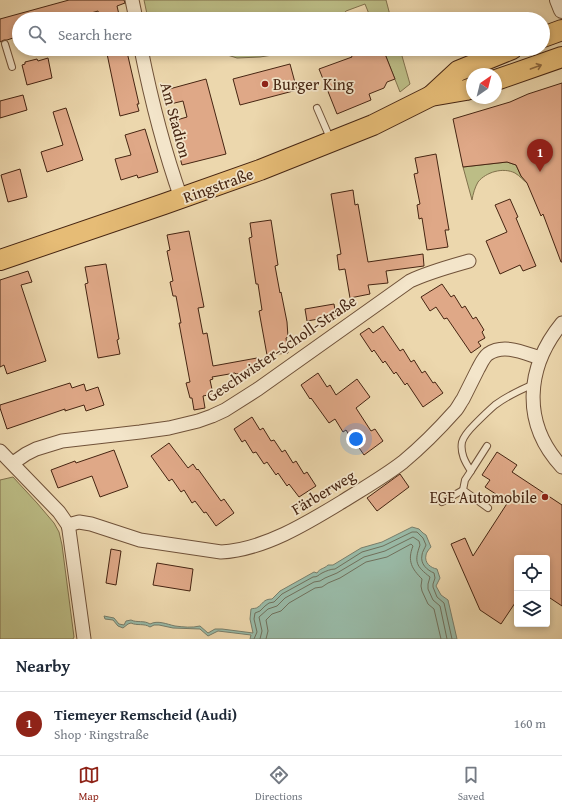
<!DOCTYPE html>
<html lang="en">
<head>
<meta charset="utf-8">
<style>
  :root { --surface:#fff; --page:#f2f2f3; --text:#1f2937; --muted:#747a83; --line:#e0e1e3; --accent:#8f2418 }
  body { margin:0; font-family:"Gentium Book Plus",serif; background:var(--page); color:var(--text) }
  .controls { position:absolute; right:12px; bottom:12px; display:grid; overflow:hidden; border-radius:4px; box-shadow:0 2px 6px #0003 }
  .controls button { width:36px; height:36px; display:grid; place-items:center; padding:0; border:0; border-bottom:1px solid var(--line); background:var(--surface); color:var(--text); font:20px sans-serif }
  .compass { position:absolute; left:466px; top:68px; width:36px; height:36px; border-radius:50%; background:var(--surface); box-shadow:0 2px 6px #0003; rotate:35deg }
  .you { position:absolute; left:356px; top:439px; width:14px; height:14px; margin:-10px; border:3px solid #fff; border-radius:50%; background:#1a73e8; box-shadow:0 0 0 6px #1a73e833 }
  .badge { display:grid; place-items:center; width:26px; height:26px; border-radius:50%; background:var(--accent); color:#fff; font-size:13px; font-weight:700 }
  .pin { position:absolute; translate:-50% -33px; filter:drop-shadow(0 1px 2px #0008) }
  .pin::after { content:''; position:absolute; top:21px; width:14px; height:12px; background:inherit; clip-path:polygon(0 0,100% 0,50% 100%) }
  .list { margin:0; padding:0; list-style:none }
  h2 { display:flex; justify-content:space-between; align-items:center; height:52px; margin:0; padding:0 16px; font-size:17px }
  h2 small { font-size:13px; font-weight:400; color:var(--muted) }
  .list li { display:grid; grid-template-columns:26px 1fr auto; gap:12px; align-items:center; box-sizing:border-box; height:64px; padding:0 16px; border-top:1px solid var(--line) }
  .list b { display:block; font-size:15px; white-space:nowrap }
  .list p { margin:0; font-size:13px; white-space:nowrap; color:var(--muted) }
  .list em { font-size:13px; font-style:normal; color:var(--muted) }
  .icon { flex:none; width:22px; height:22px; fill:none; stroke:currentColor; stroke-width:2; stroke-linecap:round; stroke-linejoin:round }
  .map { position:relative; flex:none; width:562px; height:639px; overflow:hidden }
  .search { position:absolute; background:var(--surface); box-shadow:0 2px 6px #0003; left:12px; right:12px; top:12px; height:44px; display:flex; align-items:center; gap:10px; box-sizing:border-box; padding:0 14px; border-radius:22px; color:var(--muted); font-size:15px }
  .sheet { height:116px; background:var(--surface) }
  nav { display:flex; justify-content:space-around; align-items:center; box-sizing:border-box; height:56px; border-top:1px solid var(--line); background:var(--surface); font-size:11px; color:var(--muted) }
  nav a { display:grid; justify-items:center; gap:2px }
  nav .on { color:var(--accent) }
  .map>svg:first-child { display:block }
</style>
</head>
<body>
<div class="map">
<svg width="562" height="639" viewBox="0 0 562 639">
  <rect width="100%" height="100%" fill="#ecd7ad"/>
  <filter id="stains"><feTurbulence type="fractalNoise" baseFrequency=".005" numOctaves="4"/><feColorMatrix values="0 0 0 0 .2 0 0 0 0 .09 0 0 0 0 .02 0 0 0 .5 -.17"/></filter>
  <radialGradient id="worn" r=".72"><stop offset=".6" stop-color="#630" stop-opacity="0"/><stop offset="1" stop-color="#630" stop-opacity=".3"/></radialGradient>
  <!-- green -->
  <g fill="#bcbd86" stroke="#81714c">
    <path d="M144,0H386L391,19H371L365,4L346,11L339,19H148Z"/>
    <path d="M208,49H296L285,53L260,57L237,58Z"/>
    <path d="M383,49H400L410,84L400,92Z"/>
    <path d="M507,162L516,165L521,176L526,174L527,183C523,180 520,176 515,173C503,167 486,172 478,182C475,187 473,194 472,200L463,167Z"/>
    <path d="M13,477L37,503L54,523L59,532L62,545L74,637L73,639H0V480Z"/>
  </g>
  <!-- water -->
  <path fill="#99baa7" stroke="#787e6b" d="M412,527L419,529L423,533L426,535L431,547C429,549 426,553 426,555C424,563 431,568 437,569L440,578L436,586L441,595L448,600L457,639H250L251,635L218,631L208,636L200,629L173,628L159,625H154L150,627C144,623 137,626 131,623L128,624L123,628L118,626L113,620L105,619L104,616L114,618L119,624L124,625L126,621L131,620C137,623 144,620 150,624C158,620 166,624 175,626C183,627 192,628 200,626L208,633L215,629H222L253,633L250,619L251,609C253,608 256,609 258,607C263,604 263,599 272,599L280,591L314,572L317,573C320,568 324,569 328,565H333L361,548L382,542Z"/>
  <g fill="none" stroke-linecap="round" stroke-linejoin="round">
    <!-- shore -->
    <g stroke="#70705c" stroke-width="1">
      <path d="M254,639L257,632L254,619L255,613L260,611L265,606L269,603L274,602L282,594L313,577C318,577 318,575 322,573C326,571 331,569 335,569L362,552L383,546L412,532H417L423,538L426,545C425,548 422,552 422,555C420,564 427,570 434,573L435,578L433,584V587L437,597L444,603L452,639"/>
      <path d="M260,639L262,631L259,617L268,609L277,606L285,598L314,582L320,581L325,578L337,573L364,557L385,551L413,537L419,541L420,545C414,562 416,566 430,577L428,584V589L433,600L440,606L447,639"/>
      <path d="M266,639L268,631L266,620L272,614L281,611L289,603L315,588L322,587L328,583L340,578L366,562L387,557L411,544L413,546C407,561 412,569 422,579L421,586L422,591L428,604L434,609L441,639"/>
    </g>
  </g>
  <!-- building -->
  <g fill="#dfa887" stroke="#462512">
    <path d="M69,0H124L125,3L117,6L120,19H100L98,11L70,19H19V36L7,40H4L0,42V19Z"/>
    <path d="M106,49H125L126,53L127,52L139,104H137L139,111L120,116Z"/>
    <path d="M349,49H383L395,79L387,82L384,88L369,94L371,100L337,114L319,69L352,57Z"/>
    <path d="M48,58L52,78L27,85L22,65L25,64V62L37,59L38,61Z"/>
    <path d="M290,64L297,90L240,105L233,79Z"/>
    <path d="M206,79L226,154L182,165L170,122L187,117L183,101L166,105L162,91Z"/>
    <path d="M562,83V262H561L543,214L541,216L527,183L521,176L516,165L507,162L463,167L453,119L510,102L528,94Z"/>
    <path d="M23,95L27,110L0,118V101Z"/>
    <path d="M66,108L83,160L47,172L41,152L63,145L53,112Z"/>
    <path d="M145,129L158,172L138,178L137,175L121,180L115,159L131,155L125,135Z"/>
    <path d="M436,154L449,230H445L448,247L427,250L422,218L419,219L417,205L420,204L414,174L418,173L415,158Z"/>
    <path d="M20,169L27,197L8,202L1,175Z"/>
    <path d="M353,190L355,205L358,204L368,262L423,254L424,266L386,271L388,283L368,285L370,294L350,298L345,269L339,270L337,255L341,254L331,194Z"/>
    <path d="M510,199L518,217L516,218L536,266L523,271L520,265L500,274L486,241L507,232L495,205Z"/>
    <path d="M271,220L278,265L275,266L280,293L281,292L287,322L288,337L286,338L288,353L267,355L259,311L262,310L258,284H256L249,238L252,237L250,223Z"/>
    <path d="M189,231L204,307L198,308L203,334L207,333L213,366L257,358L259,371L236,374L235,373L212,377L213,379L210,380L213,394L203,396L205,408L194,410L192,398H190L186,383L190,382L179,323H181L176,296H173L170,282L173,281L167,251L170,250L167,235Z"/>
    <path d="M106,264L119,339L117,340L120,354L98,358L85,284L88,283L85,267Z"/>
    <path d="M28,271L32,282L21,285L46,361L7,374L4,365L0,367V280Z"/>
    <path d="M442,284L451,297L454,295L462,308L465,306L473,319L476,317L484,330L482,332L485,338L478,342L481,346L471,353L447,318L444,319L436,307L430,311L421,297Z"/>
    <path d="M334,304L336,316L307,321L305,309Z"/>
    <path d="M383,326L400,351L403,349L411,362L414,360L422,373L425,371L433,383L435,382L443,393L423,407L407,383L405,385L396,372L394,374L385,361L383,363L374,350L372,352L360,334L369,328L373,333Z"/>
    <path d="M318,373L327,387L330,385L336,395L357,379L370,397L356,408L371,431L375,429L383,441L364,455L355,442L354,443L346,430L343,432L335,419L329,423L311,398L310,399L301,385Z"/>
    <path d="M70,383L72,388L84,384L86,391L98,387L104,405L86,411L84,405L65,411V409L7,429L0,408V405Z"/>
    <path d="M252,417L260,430L263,428L271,441L274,440L282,452L285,450L293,463L296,461L304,474L307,472L316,486L299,497L289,484L287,486L278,473L276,475L267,462L264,464L256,452L253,453L245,440L242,442L234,429Z"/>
    <path d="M169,443L188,468L193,464L197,470L198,469L221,501L224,499L234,513L216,526L206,512L204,513L195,501L192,503L184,490L181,492L172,479L169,481L151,456Z"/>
    <path d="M114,450L128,487L100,497L92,476L58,488L51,470L75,461L76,463Z"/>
    <path d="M497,452L517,465L512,472L562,505V606L547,596V558H517V600L501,624L480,610L451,544L465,538L473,556L508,502L485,487L490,480L482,475Z"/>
    <path d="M400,474L409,487L377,511L367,498Z"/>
    <path d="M111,549L121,551L116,585L106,583Z"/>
    <path d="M157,563L193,569L190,591L153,585Z"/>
  </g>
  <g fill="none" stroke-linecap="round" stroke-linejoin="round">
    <!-- service casing -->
    <g stroke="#705239" stroke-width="8">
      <g id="service">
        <path d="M5,44L12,67"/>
        <path d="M317,108L330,138"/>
        <path d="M471,471L487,446"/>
        <path d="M442,502L463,490"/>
        <path d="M488,508L463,490L465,480L471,471C465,462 460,453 462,442C464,435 470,429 475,424C481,418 488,411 495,405C507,396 520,390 534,384"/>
      </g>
    </g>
    <!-- minor casing -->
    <g stroke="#705239" stroke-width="15">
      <g id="minor">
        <path d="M132,0L136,19"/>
        <path d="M141,49C151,99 164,150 181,198"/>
        <path d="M562,323C526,367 521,423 562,467"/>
        <path d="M0,451L59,512L68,525L69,530L84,639"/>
        <path d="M13,463L26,454L36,449L62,441L140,432L169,428L198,421L212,416L225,410L258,389L410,281C429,272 448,267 469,261"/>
        <path d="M68,525L79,522L91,524L140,540L221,552C264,550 309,522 345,500C364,488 385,476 403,462C421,447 439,429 455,411C458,408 460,403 463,399C468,389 473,379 478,369C481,364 483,358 488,354C504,343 524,353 540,358"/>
      </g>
    </g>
    <!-- tertiary casing -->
    <g stroke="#705239" stroke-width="18">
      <path id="tertiary" d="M558,0L562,10"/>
    </g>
    <!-- primary casing -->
    <g stroke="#462512" stroke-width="22">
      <g id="primary">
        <path d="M543,37L562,30"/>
        <path d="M496,80L562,57"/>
        <path d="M431,96L458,71L512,49"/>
        <path d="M0,260L164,204L260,170L373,125L431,96L466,90L472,88"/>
      </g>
    </g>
    <!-- service -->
    <use href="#service" stroke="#f3e5ca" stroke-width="6"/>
    <!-- minor -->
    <use href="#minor" stroke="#f3e5ca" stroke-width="13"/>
    <!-- tertiary -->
    <use href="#tertiary" stroke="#f3e5ca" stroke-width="16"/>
    <!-- primary -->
    <use href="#primary" stroke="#e6bc76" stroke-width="20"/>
  </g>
  <!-- one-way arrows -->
  <defs><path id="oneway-shaft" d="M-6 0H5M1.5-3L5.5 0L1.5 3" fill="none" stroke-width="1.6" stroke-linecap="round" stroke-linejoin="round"/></defs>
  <use stroke="#8e693f" href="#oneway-shaft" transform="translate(536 67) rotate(-20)"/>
  <!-- markers -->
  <g fill="#8f2418" stroke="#f3e5ca" stroke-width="1.5">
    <circle cx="265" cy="84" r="4"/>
    <circle cx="545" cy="497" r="4"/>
  </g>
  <g text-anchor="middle" stroke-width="3.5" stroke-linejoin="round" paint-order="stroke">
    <!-- poi labels -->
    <g font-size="16" fill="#462512" stroke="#f3e5ca" text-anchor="start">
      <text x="273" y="90">Burger King</text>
      <text x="537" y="503" text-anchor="end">EGE Automobile</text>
    </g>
    <!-- street labels -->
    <g font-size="16" fill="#462512" stroke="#f3e5ca">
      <text transform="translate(176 120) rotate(75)" y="6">Am Stadion</text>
      <text transform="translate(218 185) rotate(-20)" y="6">Ringstraße</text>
      <text transform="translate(281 348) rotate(-34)" y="6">Geschwister-Scholl-Straße</text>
      <text transform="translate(323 492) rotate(-31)" y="6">Färberweg</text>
    </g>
  </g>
  <rect width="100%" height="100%" filter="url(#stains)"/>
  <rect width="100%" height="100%" fill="url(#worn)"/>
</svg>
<div class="controls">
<button><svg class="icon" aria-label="locate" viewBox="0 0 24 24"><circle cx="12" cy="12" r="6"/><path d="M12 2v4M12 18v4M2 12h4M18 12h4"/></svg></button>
<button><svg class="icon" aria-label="layers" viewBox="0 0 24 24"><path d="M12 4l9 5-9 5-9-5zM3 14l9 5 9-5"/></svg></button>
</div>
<svg class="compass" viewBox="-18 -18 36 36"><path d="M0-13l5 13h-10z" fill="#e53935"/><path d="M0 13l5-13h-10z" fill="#747a83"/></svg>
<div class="you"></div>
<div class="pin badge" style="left:540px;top:172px">1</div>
<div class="search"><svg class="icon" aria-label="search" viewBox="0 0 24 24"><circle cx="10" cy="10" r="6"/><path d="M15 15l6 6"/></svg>Search here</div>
</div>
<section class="sheet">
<h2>Nearby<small></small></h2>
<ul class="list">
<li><span class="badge">1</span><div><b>Tiemeyer Remscheid (Audi)</b><p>Shop · Ringstraße</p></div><em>160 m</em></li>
</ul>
</section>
<nav>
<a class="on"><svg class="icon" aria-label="map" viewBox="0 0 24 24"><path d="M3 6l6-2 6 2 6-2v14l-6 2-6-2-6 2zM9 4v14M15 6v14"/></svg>Map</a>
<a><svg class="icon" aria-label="directions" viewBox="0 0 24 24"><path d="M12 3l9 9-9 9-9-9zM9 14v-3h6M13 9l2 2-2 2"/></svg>Directions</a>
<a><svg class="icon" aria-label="saved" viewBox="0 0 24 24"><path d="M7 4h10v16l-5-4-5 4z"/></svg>Saved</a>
</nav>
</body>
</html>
